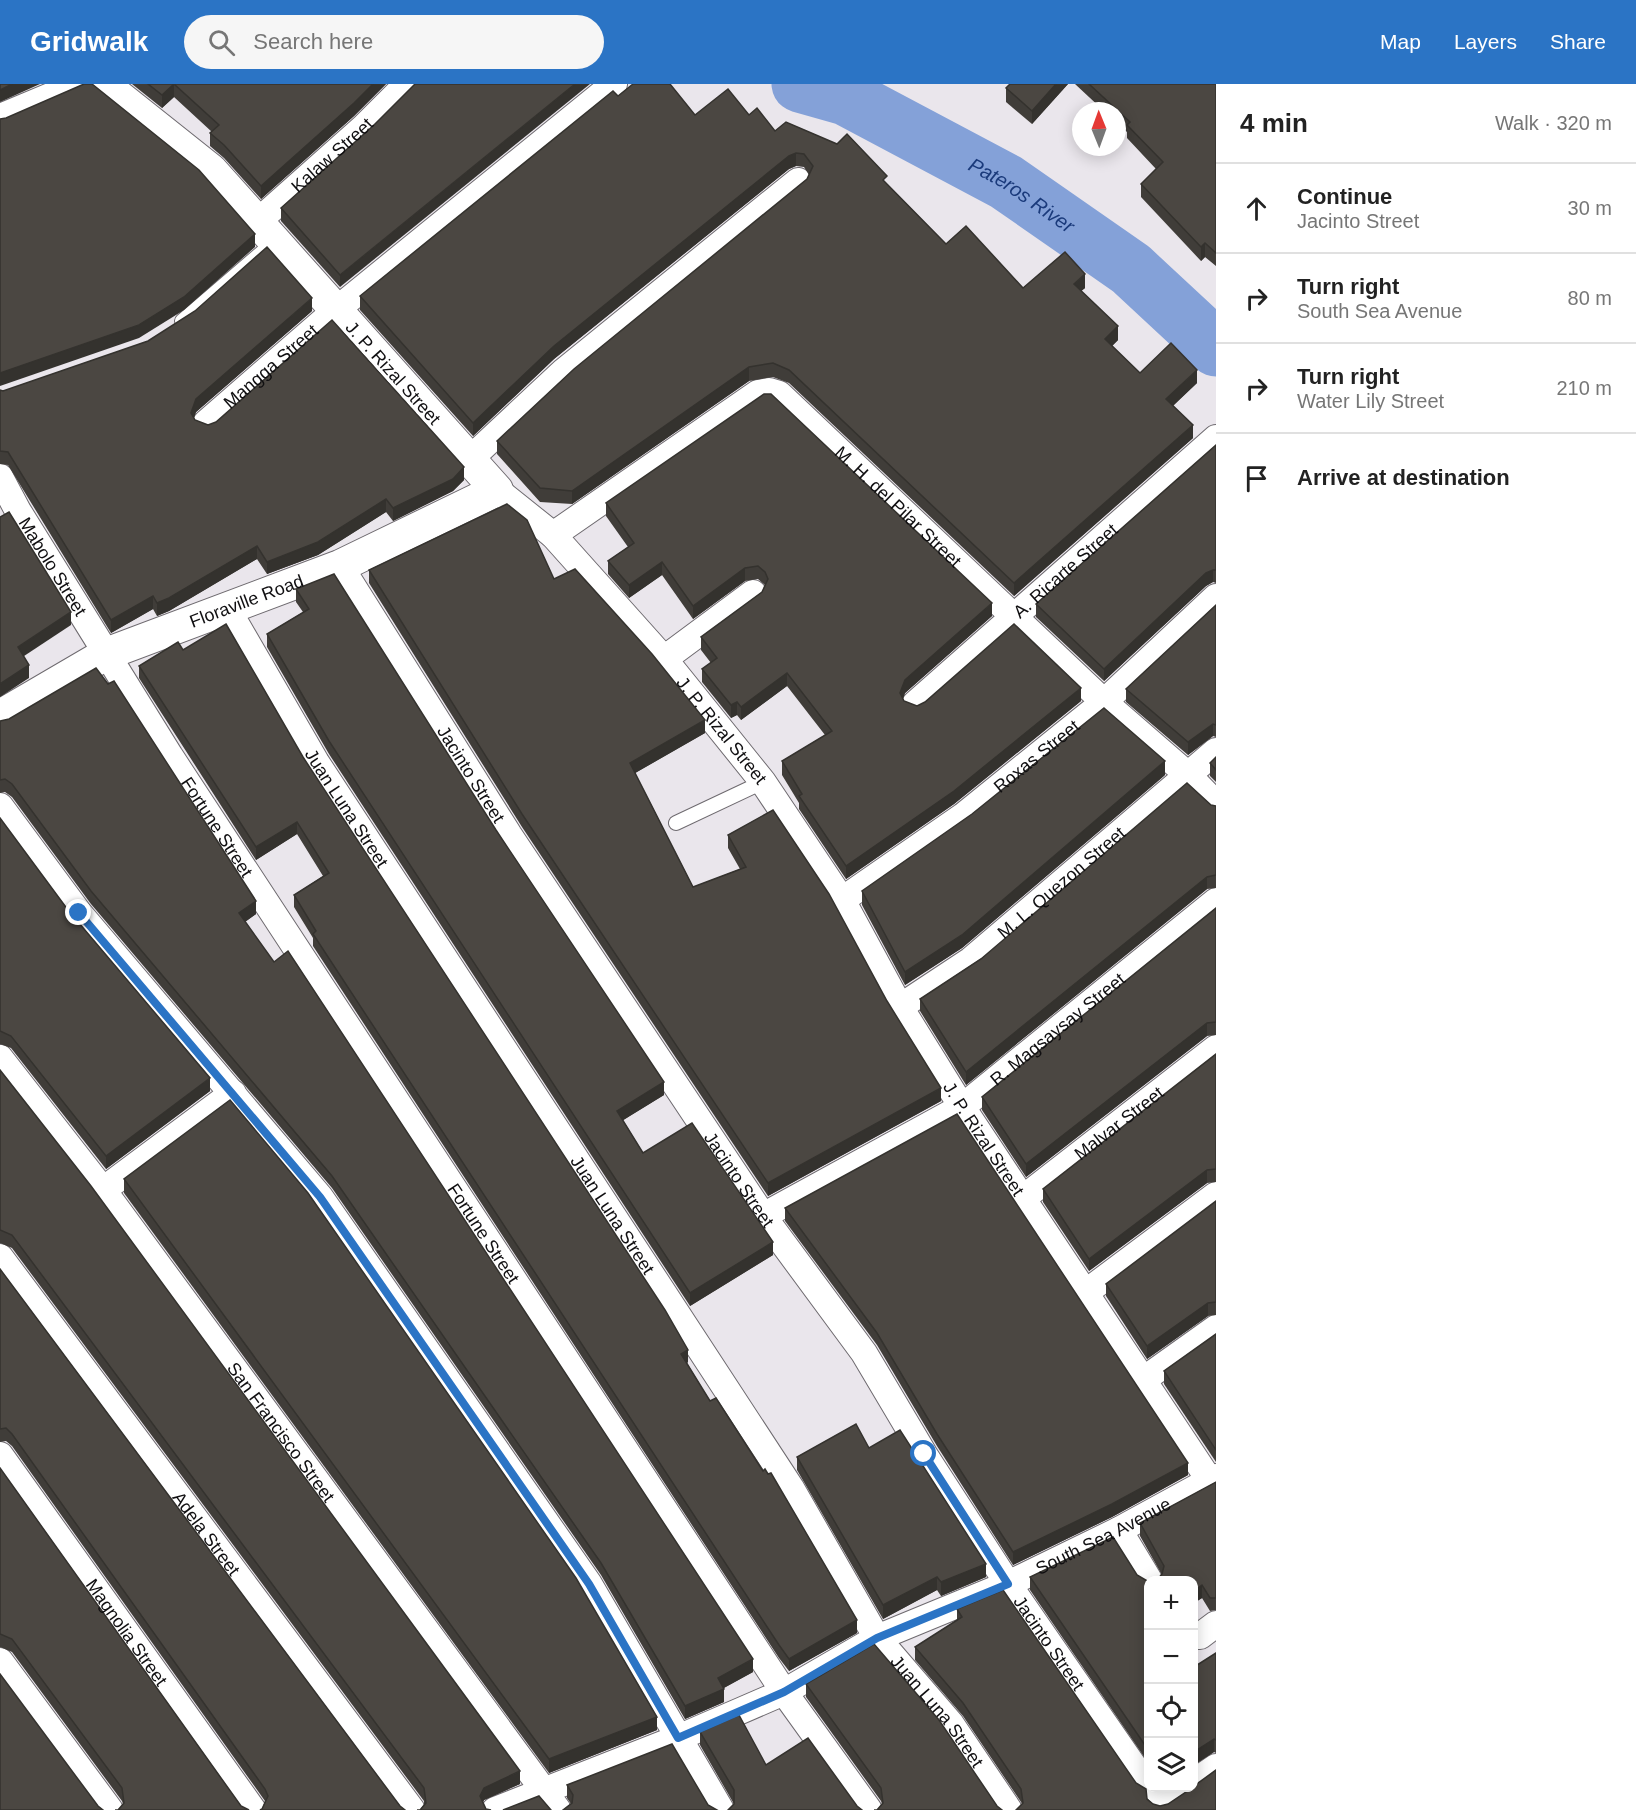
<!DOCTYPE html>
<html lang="en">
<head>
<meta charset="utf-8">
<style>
  :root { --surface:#fff; --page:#f6f6f6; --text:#222; --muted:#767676; --line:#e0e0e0; --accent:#2b74c5 }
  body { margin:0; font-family:Arial,sans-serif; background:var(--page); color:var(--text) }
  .controls { position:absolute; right:18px; bottom:18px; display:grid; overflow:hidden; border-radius:12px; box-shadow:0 3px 15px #0003 }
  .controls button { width:54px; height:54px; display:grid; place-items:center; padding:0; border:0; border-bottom:2px solid var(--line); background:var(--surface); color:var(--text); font:30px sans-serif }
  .compass { position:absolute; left:1072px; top:18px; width:54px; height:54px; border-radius:50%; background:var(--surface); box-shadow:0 3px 15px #0003; rotate:359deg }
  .stop { position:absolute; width:18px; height:18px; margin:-14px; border:4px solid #2b74c5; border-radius:50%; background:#fff }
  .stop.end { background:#2b74c5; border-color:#fff; box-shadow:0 2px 6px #0008 }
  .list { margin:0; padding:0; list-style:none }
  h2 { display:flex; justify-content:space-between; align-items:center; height:78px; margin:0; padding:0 24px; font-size:26px }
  h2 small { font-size:20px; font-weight:400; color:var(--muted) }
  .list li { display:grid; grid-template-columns:39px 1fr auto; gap:18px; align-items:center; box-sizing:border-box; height:90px; padding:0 24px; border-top:2px solid var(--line) }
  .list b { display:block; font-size:22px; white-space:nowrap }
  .list p { margin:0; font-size:20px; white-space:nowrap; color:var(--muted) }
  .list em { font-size:20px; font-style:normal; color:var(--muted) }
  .icon { flex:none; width:33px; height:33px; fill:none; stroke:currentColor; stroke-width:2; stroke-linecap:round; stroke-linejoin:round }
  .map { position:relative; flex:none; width:1216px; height:1726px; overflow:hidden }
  header { display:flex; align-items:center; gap:36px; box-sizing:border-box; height:84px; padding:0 30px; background:var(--accent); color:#fff }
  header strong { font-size:28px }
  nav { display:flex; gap:33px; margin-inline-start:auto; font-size:21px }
  .search { width:420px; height:54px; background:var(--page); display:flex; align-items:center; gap:15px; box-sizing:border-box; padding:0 21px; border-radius:33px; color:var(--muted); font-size:22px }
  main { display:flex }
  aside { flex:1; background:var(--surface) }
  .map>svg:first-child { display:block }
</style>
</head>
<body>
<header>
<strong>Gridwalk</strong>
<div class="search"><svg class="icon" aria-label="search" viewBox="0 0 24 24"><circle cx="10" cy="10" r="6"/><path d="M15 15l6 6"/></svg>Search here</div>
<nav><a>Map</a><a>Layers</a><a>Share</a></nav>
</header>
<main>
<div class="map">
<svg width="1216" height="1726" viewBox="0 0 1216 1726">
  <rect width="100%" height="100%" fill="#eae6ec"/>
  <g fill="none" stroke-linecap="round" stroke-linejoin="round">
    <!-- river -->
    <path stroke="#84a1d8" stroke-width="57" id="s1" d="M800,0L846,13L1006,98L1131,185L1216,264"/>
    <!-- service casing -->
    <g stroke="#6e6a6f" stroke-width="16">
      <g id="service">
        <path d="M182,237L274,158"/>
        <path d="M676,739L763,698"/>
      </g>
    </g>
    <!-- minor casing -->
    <g stroke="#6e6a6f" stroke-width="28">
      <g id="minor">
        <path d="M0,33L79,0"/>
        <path id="s2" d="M256,139L364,43L407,0"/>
        <path id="s3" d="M206,339L336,226L614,0"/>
        <path d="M471,374L564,287L798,97"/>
        <path id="s4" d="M0,393L18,427L170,672L784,1608L869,1726"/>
        <path id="s5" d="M497,406L553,451L664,575L763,698L842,816L900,923L962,1023L1210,1397"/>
        <path id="s6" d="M553,451L758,309L769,307L779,310L1104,618L1188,691L1216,720"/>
        <path id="s7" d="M340,482L509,751L763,1132L864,1269L924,1370L1008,1500L1148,1703"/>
        <path id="s8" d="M228,526L316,678L791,1404L877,1554L951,1640L1009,1726"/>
        <path d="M664,575L753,509"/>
        <path id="s9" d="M915,620L1216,354"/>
        <path d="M0,722L79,829L320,1113L589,1500L721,1726"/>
        <path id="s10" d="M842,816L963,732L1104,618L1216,513"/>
        <path id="s11" d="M900,923L971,876L1216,667"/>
        <path id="s12" d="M0,974L103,1106L558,1726"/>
        <path d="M103,1106L233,1009"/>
        <path id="s13" d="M1022,1115L1216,964"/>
        <path id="s14" d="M763,1132L962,1023L1216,817"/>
        <path id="s15" d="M0,1173L412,1726"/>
        <path d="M1085,1209L1216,1111"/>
        <path d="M1143,1296L1216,1244"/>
        <path id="s16" d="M0,1371L253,1726"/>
        <path d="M1119,1446L1149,1496"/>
        <path d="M1194,1552H1200L1216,1540"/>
        <path d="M0,1577L110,1726"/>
        <path d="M1194,1698L1216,1683"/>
        <path d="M1160,1720L1185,1704"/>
        <path id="s17" d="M495,1726L678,1654L784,1608L877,1554L1008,1500L1119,1446L1216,1393"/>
      </g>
    </g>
    <!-- tertiary casing -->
    <g stroke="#6e6a6f" stroke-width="34">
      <g id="tertiary">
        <path id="s18" d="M0,632L106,570L340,482L497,406L211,86L103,0"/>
      </g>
    </g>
    <!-- service -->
    <use href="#service" stroke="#fff" stroke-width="14"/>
    <!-- minor -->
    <use href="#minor" stroke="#fff" stroke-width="26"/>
    <!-- tertiary -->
    <use href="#tertiary" stroke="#fff" stroke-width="32"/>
  </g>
  <!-- wall -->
  <g fill="#403d39">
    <path d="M132,0H386L354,32L261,115L224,74L210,62V49L212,48L174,13L162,24Z"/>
    <path d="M1010,0H1068L1032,40L1006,18V4Z"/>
    <path d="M1075,0H1216V182L1205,173L1201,177L1141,113V100L1156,85L1127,54V48L1117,39V27H1104Z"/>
    <path d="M618,12L695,31H749L775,47L887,100L946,160L1023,204H1085L1081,207L1118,256L1112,262L1140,289L1197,299L1173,322L1193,354L1014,512L789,299L773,293L749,297L572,420L540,418L497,370V357L807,95L809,91L804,83L796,82L789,85L554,275L473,352L360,226V212Z"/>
    <path d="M374,41L340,203L281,137V124Z"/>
    <path d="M312,227L196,328L194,334L195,336L208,341L464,396L453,407L393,437L386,428L318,471L267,490L257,475L169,527L157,532L153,525L111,549L8,381L0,380V306L3,307Z"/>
    <path d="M1216,361V499L1213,498L1206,502L1104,597L1036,533V520Z"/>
    <path d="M606,419L992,532L905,609L903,615L904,617L917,622L1081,617L954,720L846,795L799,725V719L782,691V677L825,651L787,602L741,636L737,631L731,634L702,598V585L711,579L701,566V553L762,508L765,501L758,495L745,497L693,535L662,491L629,514L608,490V477L628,463L606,432Z"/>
    <path d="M369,486L554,495L705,649L635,689L693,803L740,785L728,764V751L941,1017L768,1112L522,743L369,499Z"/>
    <path d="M296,505L664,1011L623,1036L643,1069L773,1171L690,1222L329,670L267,563V550L303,528L296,518Z"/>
    <path d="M1216,521V653L1213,652L1188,671L1126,618V605Z"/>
    <path d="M183,566L303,673L688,1278L687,1279L710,1317L857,1549L789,1587L779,1574L313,862V854L294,823V811L323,792L297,750L256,776L139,594V582Z"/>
    <path d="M0,637L256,830L245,838L753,1588L724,1604V1618L685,1635L601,1491L332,1104L91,820L12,713L5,708L0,709Z"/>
    <path d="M1216,673V698L1210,692V679Z"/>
    <path d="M1165,691L962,864L905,901L862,821V807Z"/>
    <path d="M1211,721L1216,722V804L1207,805L966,1001L920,927V915Z"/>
    <path d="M0,734L68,826L210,1007L106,1085L11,964L0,960Z"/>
    <path d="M1216,824V951L1207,952L1026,1093L982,1026V1013Z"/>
    <path d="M1216,970V1098L1207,1099L1089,1187L1043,1118V1105Z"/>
    <path d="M0,986L520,1700L484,1716L483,1718L486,1725L420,1726L424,1720V1717L12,1164L0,1159Z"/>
    <path d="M124,1095L657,1646L549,1689L124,1109Z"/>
    <path d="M1216,1117V1231L1208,1232L1147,1275L1106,1212V1200Z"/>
    <path d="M785,1124L1188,1391L1112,1433L1013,1481L937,1362L877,1261L785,1137Z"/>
    <path d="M0,1185L400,1722L262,1725L265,1717L12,1362L6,1357L0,1358Z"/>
    <path d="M1216,1250V1378L1164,1300V1287Z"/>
    <path d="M869,1364L986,1493L941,1512L937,1506L883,1535L797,1386V1373Z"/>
    <path d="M0,1384L241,1722L118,1726L123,1720L122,1717L12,1568L0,1563Z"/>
    <path d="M1216,1398V1526L1210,1527L1202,1514L1194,1519V1497L1162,1491L1140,1452V1439Z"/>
    <path d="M1137,1491L1149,1498V1680L1030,1506V1493Z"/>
    <path d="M957,1525L1153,1720L1160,1722L1168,1720L1216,1726H1017L1022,1720L1021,1718L963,1632L915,1576V1563L957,1536Z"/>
    <path d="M1216,1569V1669L1214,1668L1194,1681Z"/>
    <path d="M806,1600L997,1722L877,1726L882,1720L881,1717L806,1613Z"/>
    <path d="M700,1648L766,1681L857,1722L734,1720L700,1661Z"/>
    <path d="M567,1701L708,1721L571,1720L567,1714Z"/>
  </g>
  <!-- shaded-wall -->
  <g fill="#34322e">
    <path d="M12,0H40L0,18V6Z"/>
    <path d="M174,0V13L162,24V11Z"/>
    <path d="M373,0H386L354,32L261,115V102Z"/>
    <path d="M575,0H590L340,203V191Z"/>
    <path d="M1056,0H1068L1032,40V27Z"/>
    <path d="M796,69V82L789,85L554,275L473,352V339L554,262L789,72Z"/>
    <path d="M255,150V163L184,226L139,254L0,302V289Z"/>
    <path d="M1205,159V173L1201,177V163Z"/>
    <path d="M1085,190V204L1074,213V200Z"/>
    <path d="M312,214V227L196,328L191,341V329L196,315Z"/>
    <path d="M1118,242V256L1105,269V255Z"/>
    <path d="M749,283V297L572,420V407Z"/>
    <path d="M1197,286V299L1166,328V315Z"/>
    <path d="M1193,341V354L1014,512V499Z"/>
    <path d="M464,383V396L453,407L393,437V424Z"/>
    <path d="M386,415V428L318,471L267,490V478Z"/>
    <path d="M257,462V475L169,527L157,532V519Z"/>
    <path d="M662,478V491L629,514V501Z"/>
    <path d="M745,484V497L693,535V522Z"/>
    <path d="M1213,486V498L1206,502L1104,597V585L1206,489Z"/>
    <path d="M153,512V525L111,549V536Z"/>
    <path d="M992,519V532L905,609L900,622V609L905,596Z"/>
    <path d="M71,528V541L18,576V563Z"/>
    <path d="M29,581V594L0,613V600Z"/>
    <path d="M787,589V602L741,636V623Z"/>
    <path d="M1081,604V617L954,720L846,795V782Z"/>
    <path d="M737,618V631L731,634V621Z"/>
    <path d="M705,636V649L630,692V679Z"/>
    <path d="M1213,640V652L1188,671V658Z"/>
    <path d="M1165,677V691L962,864L905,901V888Z"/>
    <path d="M297,738V750L256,776V763Z"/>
    <path d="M1207,793V805L966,1001V988Z"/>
    <path d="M256,817V830L239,842V829Z"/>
    <path d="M1207,939V952L1026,1093V1080Z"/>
    <path d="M210,994V1007L106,1085V1072Z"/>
    <path d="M664,998V1011L617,1040V1027Z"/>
    <path d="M941,1004V1017L768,1112V1099Z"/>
    <path d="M1207,1086V1099L1089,1187V1175Z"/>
    <path d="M773,1158V1171L690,1222V1209Z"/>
    <path d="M1208,1219V1232L1147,1275V1262Z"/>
    <path d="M688,1266V1278L681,1283V1270Z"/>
    <path d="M1188,1379V1391L1112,1433L1013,1481V1468Z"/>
    <path d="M986,1480V1493L941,1512V1498Z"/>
    <path d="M937,1493V1506L883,1535V1521Z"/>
    <path d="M1202,1501V1514L1194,1519V1507Z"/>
    <path d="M857,1536V1549L789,1587V1575Z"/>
    <path d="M753,1575V1588L718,1607V1594Z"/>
    <path d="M724,1605V1618L685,1635V1622Z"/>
    <path d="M657,1633V1646L549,1689V1675Z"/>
    <path d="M1214,1655V1668L1194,1681V1668Z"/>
    <path d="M520,1687V1700L484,1716L480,1724V1712L484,1704Z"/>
  </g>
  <!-- building -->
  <g fill="#4b4742" stroke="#34322e" stroke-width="1.5">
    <path d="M0,0H12L0,6Z"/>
    <path d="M84,0H92L199,86L255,150L184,213L139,241L0,289V35L6,34Z"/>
    <path d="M148,0H174L162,11Z"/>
    <path d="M174,0H373L354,19L261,102L224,61L210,49L219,41Z"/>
    <path d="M415,0H575L340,191L281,124L374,41Z"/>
    <path d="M633,0H670L695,31L728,5L749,31L757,24L775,47L786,38L837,60L847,50L887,92L883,96L946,160L966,142L1023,204L1065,168L1085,190L1074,200L1118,242L1105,255L1140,289L1171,259L1197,286L1166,315L1193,341L1014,499L789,286L773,279L749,283L572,407L540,404L497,357L574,285L807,95L813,82L804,70L796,69L789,72L554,262L473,339L360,212L613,7L618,12Z"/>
    <path d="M1010,0H1056L1032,27L1006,4Z"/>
    <path d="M1089,0H1216V169L1205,159L1201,163L1141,100L1163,78L1127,41L1130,38Z"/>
    <path d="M267,163L312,214L196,315L191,329L195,336L208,341L216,338L332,236L464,383L453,395L393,424L386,415L318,458L267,478L257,462L169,514L157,519L153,512L111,536L8,368L0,367V306L3,307L148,257L195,227Z"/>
    <path d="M764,310H771L992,519L905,596L900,609L904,617L917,622L925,618L1014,540L1081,604L954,707L846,782L799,712L802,710L782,677L832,647L787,589L741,623L737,618L731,621L702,585L717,574L701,553L762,508L768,495L765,488L758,482L745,484L693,522L662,478L629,501L608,477L634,459L606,419Z"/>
    <path d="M1216,361V486H1213L1206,489L1104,585L1036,520Z"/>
    <path d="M507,420L527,436L554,495L575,485L652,570L705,636L630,679L693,803L746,783L728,751L773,726L829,810L887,917L941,1004L768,1099L522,730L369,486Z"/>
    <path d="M9,428L71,528L18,563L29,581L0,600V433Z"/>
    <path d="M334,490L496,746L664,998L617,1027L643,1069L692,1039L773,1158L690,1209L329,657L267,550L309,525L296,505Z"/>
    <path d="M1216,521V641L1213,640L1188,658L1126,605Z"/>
    <path d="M226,540L303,673L665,1226L688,1266L681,1270L710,1317L716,1314L763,1387L765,1385L768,1390L771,1389L857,1536L789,1575L779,1561L313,850L316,847L294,811L329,789L297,738L256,763L139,582L178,558L183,566Z"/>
    <path d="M96,584L108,600L114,597L256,817L239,829L274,878L288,867L753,1575L718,1594L724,1605L685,1622L601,1479L332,1092L91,807L12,700L5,695L0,696V637L9,635Z"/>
    <path d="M1104,624L1165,677L962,851L905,888L862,807L972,730Z"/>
    <path d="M1216,673V686L1210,679Z"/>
    <path d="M1187,699L1211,721L1216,722V791L1207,793L966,988L920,915L981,875Z"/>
    <path d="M0,734L68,826L210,994L106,1072L11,952L0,947Z"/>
    <path d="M1216,824V938L1207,939L1026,1080L982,1013Z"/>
    <path d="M1216,970V1085L1207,1086L1089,1175L1043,1105Z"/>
    <path d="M0,986L91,1102L520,1687L484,1704L480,1712L486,1725L491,1726H417H420L426,1719L424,1704L12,1151L0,1146Z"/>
    <path d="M230,1016L308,1109L576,1494L657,1633L549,1675L124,1095Z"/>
    <path d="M957,1030L1188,1379L1112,1420L1013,1468L937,1350L877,1249L785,1124Z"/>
    <path d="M1216,1117V1218L1208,1219L1147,1262L1106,1200Z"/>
    <path d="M0,1185L400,1722L405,1726H260L262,1725L268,1712L265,1705L12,1350L6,1344L0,1345Z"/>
    <path d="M1216,1250V1366L1164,1287Z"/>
    <path d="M856,1340L869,1364L900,1346L986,1480L941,1498L937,1493L883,1521L797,1373Z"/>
    <path d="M0,1384L241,1722L249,1726H115H118L124,1719L122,1704L12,1555L0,1550Z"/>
    <path d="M1216,1398V1514H1210L1202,1501L1194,1507V1497H1156L1162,1490L1164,1482L1140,1439Z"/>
    <path d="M1113,1453L1137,1491L1149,1498V1667L1030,1493Z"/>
    <path d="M1003,1506L1136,1699L1146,1705L1147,1715L1153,1720L1160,1722L1168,1720L1192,1704H1194V1702L1216,1686V1726H1016L1023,1719L1021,1705L963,1619L915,1563L962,1533L957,1525Z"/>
    <path d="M874,1560L939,1636L997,1722L1002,1726H874H877L883,1719L881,1704L806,1600Z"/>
    <path d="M1216,1569V1656L1214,1655L1194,1668V1583Z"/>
    <path d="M0,1590L98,1722L103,1726H0Z"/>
    <path d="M739,1631L766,1681L808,1654L857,1722L862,1726H728L734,1720V1706L700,1648Z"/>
    <path d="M672,1660L708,1721L717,1726H563L572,1719L573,1711L567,1701Z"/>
    <path d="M539,1712L551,1726H503Z"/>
  </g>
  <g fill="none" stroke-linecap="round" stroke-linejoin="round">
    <!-- route -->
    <path stroke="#2b74c5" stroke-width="8" d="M79,829L320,1113L589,1500L678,1654L784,1608L877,1554L1008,1500L924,1370"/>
  </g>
  <g text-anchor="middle" stroke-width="6" stroke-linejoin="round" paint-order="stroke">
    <!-- street labels -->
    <g font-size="18" fill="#100f11" stroke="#fff">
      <text dy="6" stroke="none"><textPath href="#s2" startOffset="102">Kalaw Street</textPath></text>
      <text dy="6" stroke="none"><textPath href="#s3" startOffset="86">Mangga Street</textPath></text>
      <text transform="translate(393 289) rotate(48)" y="6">J. P. Rizal Street</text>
      <text dy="6" stroke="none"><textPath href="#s6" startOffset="435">M. H. del Pilar Street</textPath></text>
      <text dy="6" stroke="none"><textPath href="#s4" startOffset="104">Mabolo Street</textPath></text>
      <text dy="6" stroke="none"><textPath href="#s9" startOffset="201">A. Ricarte Street</textPath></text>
      <text dy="6" stroke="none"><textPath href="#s18" startOffset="273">Floraville Road</textPath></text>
      <text dy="6" stroke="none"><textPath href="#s5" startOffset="330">J. P. Rizal Street</textPath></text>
      <text dy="6" stroke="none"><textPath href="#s10" startOffset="242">Roxas Street</textPath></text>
      <text dy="6" stroke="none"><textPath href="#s7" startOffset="246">Jacinto Street</textPath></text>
      <text dy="6" stroke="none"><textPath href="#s8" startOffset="231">Juan Luna Street</textPath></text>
      <text dy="6" stroke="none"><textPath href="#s4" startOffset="412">Fortune Street</textPath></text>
      <text dy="6" stroke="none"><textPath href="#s11" startOffset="204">M. L. Quezon Street</textPath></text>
      <text dy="6" stroke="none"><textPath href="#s14" startOffset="350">R. Magsaysay Street</textPath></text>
      <text dy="6" stroke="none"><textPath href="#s13" startOffset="123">Malvar Street</textPath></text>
      <text dy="6" stroke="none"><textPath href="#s5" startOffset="816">J. P. Rizal Street</textPath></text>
      <text dy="6" stroke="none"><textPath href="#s7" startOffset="732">Jacinto Street</textPath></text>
      <text dy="6" stroke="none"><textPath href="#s8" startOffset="717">Juan Luna Street</textPath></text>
      <text dy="6" stroke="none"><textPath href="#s4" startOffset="898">Fortune Street</textPath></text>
      <text dy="6" stroke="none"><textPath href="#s12" startOffset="468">San Francisco Street</textPath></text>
      <text dy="6" stroke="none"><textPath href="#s15" startOffset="345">Adela Street</textPath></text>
      <text dy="6" stroke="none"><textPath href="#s17" startOffset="668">South Sea Avenue</textPath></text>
      <text dy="6" stroke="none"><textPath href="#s16" startOffset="218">Magnolia Street</textPath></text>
      <text dy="6" stroke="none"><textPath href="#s7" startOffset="1290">Jacinto Street</textPath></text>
      <text dy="6" stroke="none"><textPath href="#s8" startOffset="1311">Juan Luna Street</textPath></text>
    </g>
    <!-- water labels -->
    <g font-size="20" font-style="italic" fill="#1a3a7b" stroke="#fff">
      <text dy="7" stroke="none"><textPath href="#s1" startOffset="249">Pateros River</textPath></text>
    </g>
  </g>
</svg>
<div class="controls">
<button>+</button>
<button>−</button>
<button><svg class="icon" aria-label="locate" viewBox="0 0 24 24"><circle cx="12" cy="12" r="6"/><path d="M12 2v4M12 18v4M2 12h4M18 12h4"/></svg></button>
<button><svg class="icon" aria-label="layers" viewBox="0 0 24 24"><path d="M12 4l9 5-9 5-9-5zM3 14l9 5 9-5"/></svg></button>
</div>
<svg class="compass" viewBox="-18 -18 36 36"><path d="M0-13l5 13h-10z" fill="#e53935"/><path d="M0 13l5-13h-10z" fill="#767676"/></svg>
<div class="stop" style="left:924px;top:1370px"></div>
<div class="stop end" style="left:79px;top:829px"></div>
</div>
<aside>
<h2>4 min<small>Walk · 320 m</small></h2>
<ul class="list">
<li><svg class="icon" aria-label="ahead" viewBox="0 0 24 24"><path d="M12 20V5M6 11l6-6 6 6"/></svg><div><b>Continue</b><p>Jacinto Street</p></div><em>30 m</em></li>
<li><svg class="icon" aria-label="right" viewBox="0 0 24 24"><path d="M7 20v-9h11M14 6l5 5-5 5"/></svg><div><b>Turn right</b><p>South Sea Avenue</p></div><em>80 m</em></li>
<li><svg class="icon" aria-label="right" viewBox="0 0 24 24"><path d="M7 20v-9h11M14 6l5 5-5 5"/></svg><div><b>Turn right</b><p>Water Lily Street</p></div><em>210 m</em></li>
<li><svg class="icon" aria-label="arrive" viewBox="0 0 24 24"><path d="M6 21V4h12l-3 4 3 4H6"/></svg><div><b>Arrive at destination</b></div></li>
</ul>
</aside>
</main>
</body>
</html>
